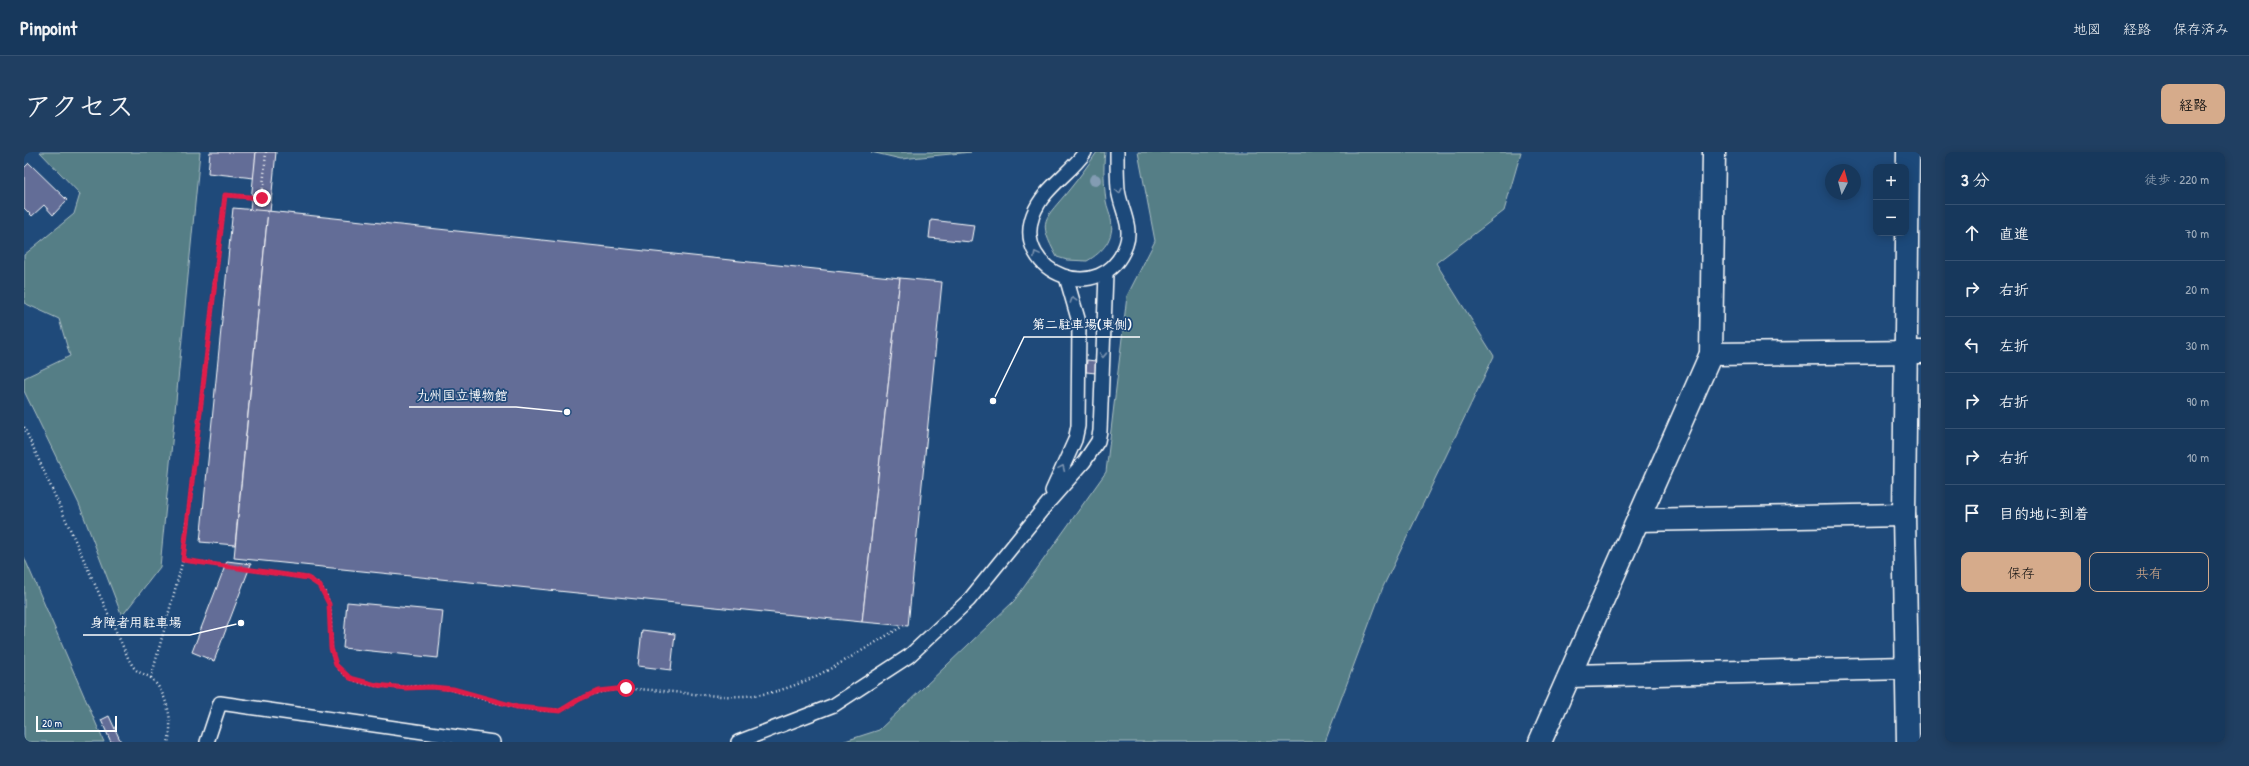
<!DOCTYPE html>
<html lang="ja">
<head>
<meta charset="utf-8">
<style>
  :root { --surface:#17385c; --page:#203f62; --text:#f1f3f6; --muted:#9eacbb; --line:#365272; --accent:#d6ab8b }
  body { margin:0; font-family:"Patrick Hand","Klee One",sans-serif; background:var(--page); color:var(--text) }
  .controls { position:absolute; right:12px; top:12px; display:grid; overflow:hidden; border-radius:8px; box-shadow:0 2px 10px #0003 }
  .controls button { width:36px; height:36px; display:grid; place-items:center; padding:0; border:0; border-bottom:1px solid var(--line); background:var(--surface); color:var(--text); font:20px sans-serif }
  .compass { position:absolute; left:1801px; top:12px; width:36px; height:36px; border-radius:50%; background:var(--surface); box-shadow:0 2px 10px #0003; rotate:6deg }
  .scale { position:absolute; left:12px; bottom:10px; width:81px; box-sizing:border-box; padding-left:4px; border:2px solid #fff; border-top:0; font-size:11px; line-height:14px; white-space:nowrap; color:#fff; -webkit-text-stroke:3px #1f4a7a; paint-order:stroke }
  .stop { position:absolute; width:12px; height:12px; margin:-9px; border:3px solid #e11d48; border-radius:50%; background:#fff }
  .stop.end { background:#e11d48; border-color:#fff; box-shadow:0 1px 4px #0008 }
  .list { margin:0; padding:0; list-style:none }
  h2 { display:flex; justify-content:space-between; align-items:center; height:52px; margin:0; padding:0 16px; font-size:17px }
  h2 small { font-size:13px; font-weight:400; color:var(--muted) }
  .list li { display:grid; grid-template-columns:26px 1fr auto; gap:12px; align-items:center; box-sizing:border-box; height:56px; padding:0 16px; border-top:1px solid var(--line) }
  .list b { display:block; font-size:15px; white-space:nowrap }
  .list em { font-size:13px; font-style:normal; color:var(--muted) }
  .actions { display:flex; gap:8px; padding:12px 16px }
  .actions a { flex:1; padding:9px 0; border:1px solid var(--accent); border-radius:8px; text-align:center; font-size:14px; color:var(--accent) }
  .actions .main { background:var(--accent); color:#111 }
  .icon { flex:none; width:22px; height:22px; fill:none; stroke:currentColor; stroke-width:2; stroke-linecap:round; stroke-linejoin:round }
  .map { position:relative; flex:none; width:1897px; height:590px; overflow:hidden; border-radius:8px }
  header { display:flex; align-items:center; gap:24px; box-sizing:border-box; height:56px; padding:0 20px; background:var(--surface); border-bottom:1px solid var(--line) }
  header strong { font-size:19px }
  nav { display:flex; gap:22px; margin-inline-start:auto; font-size:14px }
  .intro { display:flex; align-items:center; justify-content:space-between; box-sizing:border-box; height:96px; padding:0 24px }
  h1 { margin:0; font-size:28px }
  .button { padding:10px 18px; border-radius:8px; background:var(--accent); color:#111; font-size:14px; font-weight:700 }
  main { display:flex; gap:24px; padding:0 24px }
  aside { flex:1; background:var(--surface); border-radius:8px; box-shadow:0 2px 10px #0003 }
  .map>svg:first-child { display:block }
</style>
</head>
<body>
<header>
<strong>Pinpoint</strong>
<nav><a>地図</a><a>経路</a><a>保存済み</a></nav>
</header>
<div class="intro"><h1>アクセス</h1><a class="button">経路</a></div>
<main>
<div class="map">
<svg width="1897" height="590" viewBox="0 0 1897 590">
  <rect width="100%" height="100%" fill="#1f4a7a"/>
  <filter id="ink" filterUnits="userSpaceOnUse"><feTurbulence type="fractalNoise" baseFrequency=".025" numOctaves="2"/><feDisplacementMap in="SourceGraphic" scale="8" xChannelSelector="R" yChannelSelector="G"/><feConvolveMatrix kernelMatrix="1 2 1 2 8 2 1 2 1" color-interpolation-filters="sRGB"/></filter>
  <g filter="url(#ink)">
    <!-- green -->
    <g fill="#547e86" stroke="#aabec2">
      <path d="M16,0H176L136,415L98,464L55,352L0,239V226L46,204L35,167L0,151V103L50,62L56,42Z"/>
      <path d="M847,0H947L877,7Z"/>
      <path d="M1073,0H1081C1079,17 1080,32 1082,49C1083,55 1086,61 1087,67C1091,86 1079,100 1063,109L1043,108L1033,105C1012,67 1021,68 1045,38C1055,26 1064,13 1073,0Z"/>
      <path d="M1114,0H1497L1480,59L1412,111L1470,204L1359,435L1301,590H818L855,578L990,449L1082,320L1103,144L1131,89Z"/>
      <path d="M0,405L80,590H0Z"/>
    </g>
    <!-- building -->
    <g fill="#636d97" stroke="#fff">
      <path d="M186,0H232L230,26L184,21Z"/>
      <path d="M232,0H252L246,60L226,58Z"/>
      <path d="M5,11L43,48L29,63L20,53L8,64L0,56V16Z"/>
      <path d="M209,56L244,59L211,393L176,390Z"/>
      <path d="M244,59L876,126L838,470L210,406Z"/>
      <path d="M907,68L950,73L947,90L905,86Z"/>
      <path d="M876,126L918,130L884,474L838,470Z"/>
      <path d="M1063,208L1072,209V221L1062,220Z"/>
      <path d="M203,409L227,412L190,509L168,500Z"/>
      <path d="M323,450L419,459L414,506L319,496Z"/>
      <path d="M618,478L651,482L647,518L614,514Z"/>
      <path d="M85,564L97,590H87L77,568Z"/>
    </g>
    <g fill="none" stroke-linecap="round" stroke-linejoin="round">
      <!-- service casing -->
      <g stroke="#fff" stroke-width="16">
        <g id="service">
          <path d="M1061,0C1046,22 1019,36 1009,63C988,121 1079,157 1102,93C1109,74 1096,56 1094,37C1093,25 1093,12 1093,0"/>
          <path d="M1028,339L1051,288L1054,274L1055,170L1042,125"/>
          <path d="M183,590L196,551L469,590"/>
          <path d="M714,590L810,553L885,504L945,448L1023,352L1060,310L1074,289L1076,279L1082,122"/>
        </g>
      </g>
      <!-- minor casing -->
      <g stroke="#fff" stroke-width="25">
        <g id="minor">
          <path d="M1884,0L1880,363L1884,590"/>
          <path d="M1687,202L1897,200"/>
          <path d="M1614,368L1880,363"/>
          <path d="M1546,524L1882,516"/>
          <path d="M1516,590L1687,202L1690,0"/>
        </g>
      </g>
      <!-- path -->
      <g stroke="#fff" stroke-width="2.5" stroke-dasharray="1 3" stroke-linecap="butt">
        <path d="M0,275L105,508C107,511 109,515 112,518C117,522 124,523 128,527C143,542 150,570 144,590"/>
        <path d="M159,408L284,426C288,428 293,431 296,434C320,459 291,507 326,526C347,538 385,534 408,535C428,536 444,543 462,548C485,554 511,560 535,558C542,558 549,550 556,547C571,540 586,537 603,537C650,537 703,551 749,540C794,529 839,497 879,474"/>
        <path d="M127,526L159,408L201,43L238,46L242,0"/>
      </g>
      <!-- service -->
      <use href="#service" stroke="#1f4a7a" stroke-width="13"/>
      <!-- minor -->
      <use href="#minor" stroke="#1f4a7a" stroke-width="22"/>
    </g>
    <!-- trees -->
    <circle fill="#839cb3" cx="1071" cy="28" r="6"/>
    <!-- one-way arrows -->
    <defs><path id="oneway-chevron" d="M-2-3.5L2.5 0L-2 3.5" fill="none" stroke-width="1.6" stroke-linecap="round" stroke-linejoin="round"/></defs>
    <g stroke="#7992af">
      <use href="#oneway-chevron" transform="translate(1095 39) rotate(80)"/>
      <use href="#oneway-chevron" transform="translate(1012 102) rotate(-118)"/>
      <use href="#oneway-chevron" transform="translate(1049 148) rotate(-108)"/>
      <use href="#oneway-chevron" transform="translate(1079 203) rotate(92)"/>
      <use href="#oneway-chevron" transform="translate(1038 316) rotate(-66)"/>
    </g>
  </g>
  <g fill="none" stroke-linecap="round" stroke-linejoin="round" filter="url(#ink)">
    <!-- route -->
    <path stroke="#e11d48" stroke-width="5" d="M238,46L201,43L159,408L284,426L296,434L305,452L307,496L312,513L326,526L352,533L382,536L408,535L429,537L493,555L536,559L554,548L574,539L602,536"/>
  </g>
  <!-- callouts -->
  <path fill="none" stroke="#fff" stroke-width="1.5" d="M969 249L1000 185H1116M543 260L492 255H385M217 471L166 483H59"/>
  <g fill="#fff" stroke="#1f4a7a" stroke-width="1.5">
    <circle cx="969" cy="249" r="4"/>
    <circle cx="543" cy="260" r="4"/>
    <circle cx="217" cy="471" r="4"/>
  </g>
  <g font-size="13" text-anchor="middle" font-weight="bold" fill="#fff" stroke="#1f4a7a" stroke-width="3.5" stroke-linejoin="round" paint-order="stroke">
    <text x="1058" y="177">第二駐車場(東側)</text>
    <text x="438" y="248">九州国立博物館</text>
    <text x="112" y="475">身障者用駐車場</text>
  </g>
</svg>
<div class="controls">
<button>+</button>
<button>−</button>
</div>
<svg class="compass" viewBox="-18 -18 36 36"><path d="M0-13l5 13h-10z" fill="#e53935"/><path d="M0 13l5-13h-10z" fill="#9eacbb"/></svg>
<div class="scale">20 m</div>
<div class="stop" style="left:602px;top:536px"></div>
<div class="stop end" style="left:238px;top:46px"></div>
</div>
<aside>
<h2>3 分<small>徒歩 · 220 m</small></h2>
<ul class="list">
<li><svg class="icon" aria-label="ahead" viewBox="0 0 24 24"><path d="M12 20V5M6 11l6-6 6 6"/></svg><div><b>直進</b></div><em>70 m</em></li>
<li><svg class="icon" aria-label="right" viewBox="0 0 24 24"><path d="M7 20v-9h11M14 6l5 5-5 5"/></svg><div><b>右折</b></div><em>20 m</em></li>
<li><svg class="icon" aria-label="left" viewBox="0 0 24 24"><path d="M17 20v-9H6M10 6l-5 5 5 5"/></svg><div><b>左折</b></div><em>30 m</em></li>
<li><svg class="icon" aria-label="right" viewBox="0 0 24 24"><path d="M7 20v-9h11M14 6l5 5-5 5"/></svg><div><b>右折</b></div><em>90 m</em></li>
<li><svg class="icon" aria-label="right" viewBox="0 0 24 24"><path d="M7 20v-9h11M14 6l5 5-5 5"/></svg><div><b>右折</b></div><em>10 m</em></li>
<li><svg class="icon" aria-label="arrive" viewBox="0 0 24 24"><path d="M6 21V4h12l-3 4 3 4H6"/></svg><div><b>目的地に到着</b></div></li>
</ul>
<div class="actions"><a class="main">保存</a><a>共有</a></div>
</aside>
</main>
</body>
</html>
